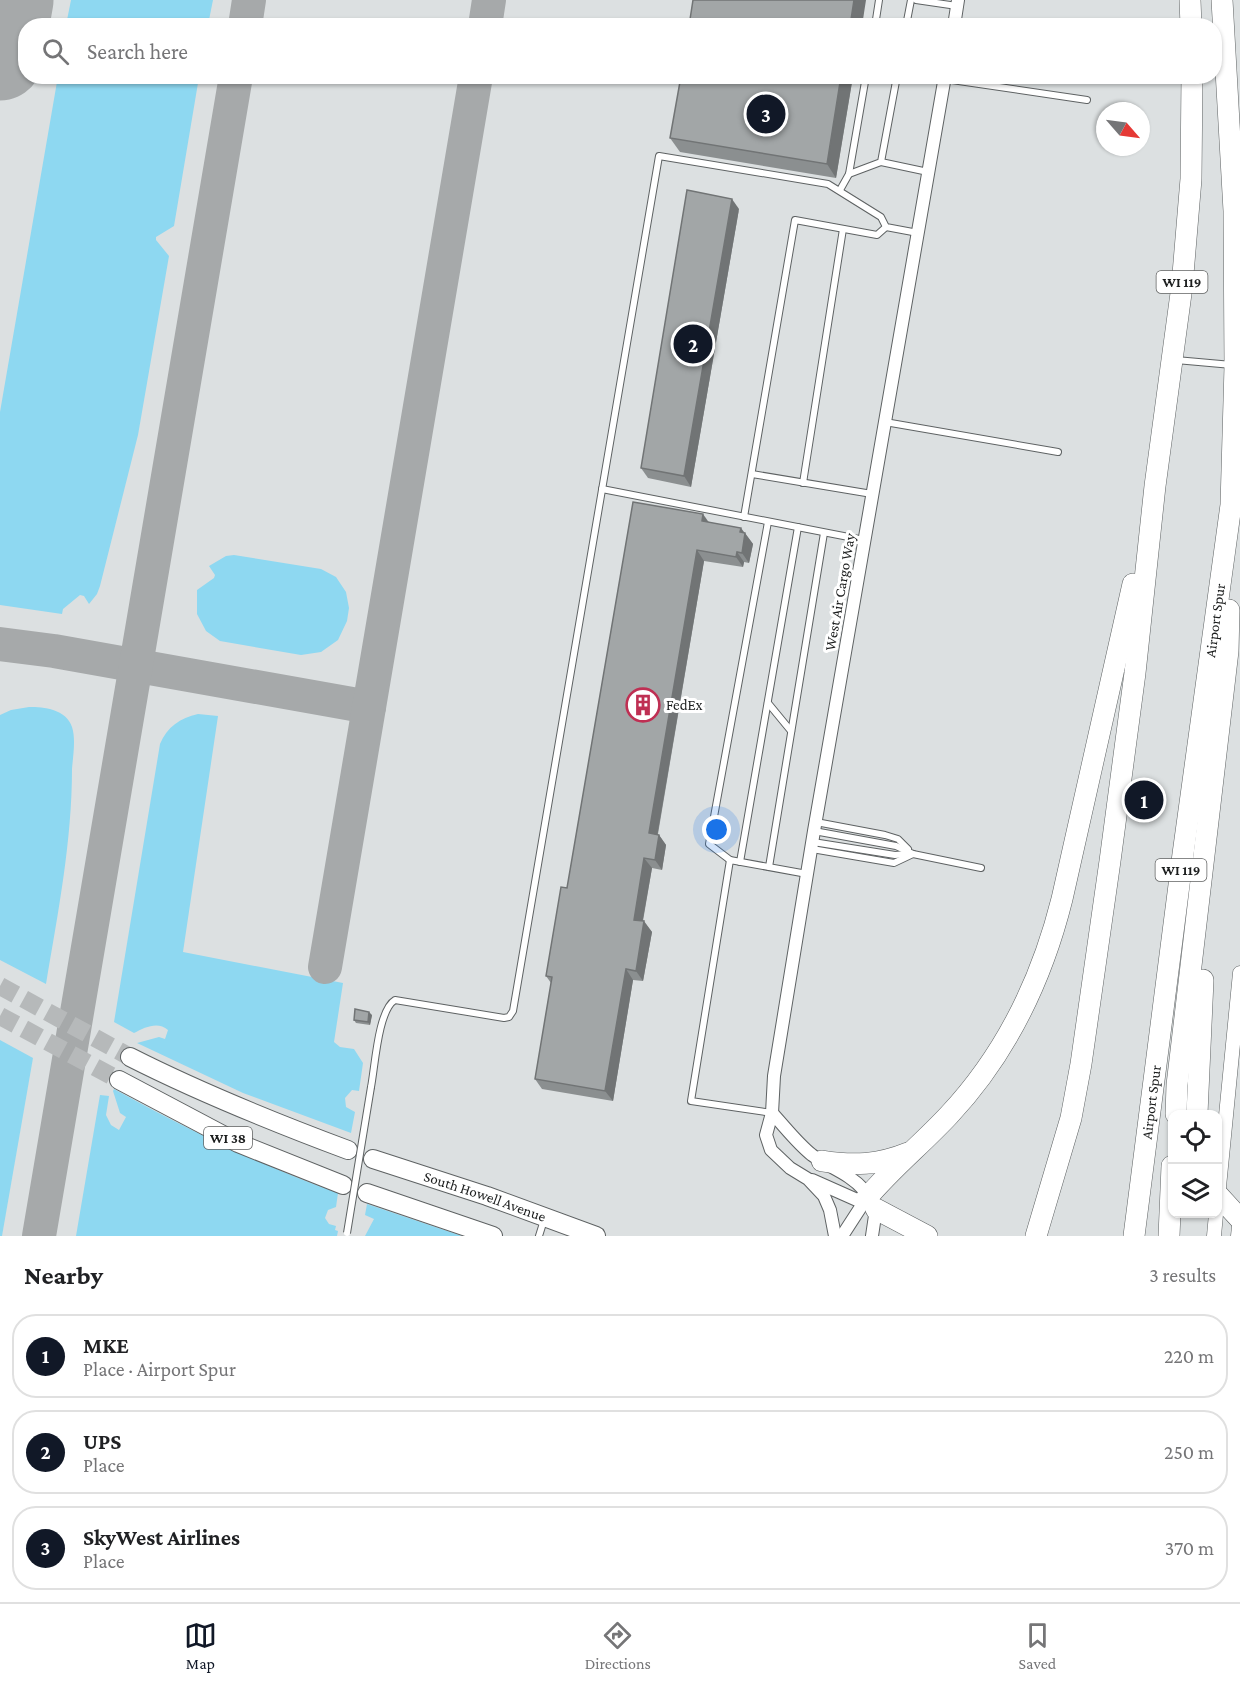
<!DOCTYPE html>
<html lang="en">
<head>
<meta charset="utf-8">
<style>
  :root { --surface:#fff; --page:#f6f6f6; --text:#202124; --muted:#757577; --line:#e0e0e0; --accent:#111827 }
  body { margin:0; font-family:"Crimson Pro",serif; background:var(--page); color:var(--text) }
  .controls { position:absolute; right:18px; bottom:18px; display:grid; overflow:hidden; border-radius:12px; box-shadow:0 2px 4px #0004 }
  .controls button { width:54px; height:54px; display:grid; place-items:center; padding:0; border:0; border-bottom:2px solid var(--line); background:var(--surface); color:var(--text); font:30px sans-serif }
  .compass { position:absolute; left:1096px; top:102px; width:54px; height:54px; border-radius:50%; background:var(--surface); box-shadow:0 2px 4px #0004; rotate:118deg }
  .you { position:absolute; left:717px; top:830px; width:21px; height:21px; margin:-15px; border:4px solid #fff; border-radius:50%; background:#1a73e8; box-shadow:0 0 0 9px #1a73e833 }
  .badge { display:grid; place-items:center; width:39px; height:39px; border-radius:50%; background:var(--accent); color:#fff; font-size:20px; font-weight:700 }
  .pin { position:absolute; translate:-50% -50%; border:3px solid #fff; box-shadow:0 2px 6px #0006 }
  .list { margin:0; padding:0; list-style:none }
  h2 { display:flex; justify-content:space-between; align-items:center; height:78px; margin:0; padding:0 24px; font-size:26px }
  h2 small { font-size:20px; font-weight:400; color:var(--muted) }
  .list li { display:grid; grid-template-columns:39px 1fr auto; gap:18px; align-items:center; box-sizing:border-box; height:84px; margin:0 12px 12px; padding:0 12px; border:2px solid var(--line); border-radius:24px }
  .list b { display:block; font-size:22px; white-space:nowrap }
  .list p { margin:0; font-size:20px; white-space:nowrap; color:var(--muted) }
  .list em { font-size:20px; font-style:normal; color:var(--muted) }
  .icon { flex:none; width:33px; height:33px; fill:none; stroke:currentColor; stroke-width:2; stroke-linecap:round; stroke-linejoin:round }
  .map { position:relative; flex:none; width:1240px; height:1236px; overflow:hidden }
  .search { position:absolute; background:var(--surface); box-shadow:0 2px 4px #0004; left:18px; right:18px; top:18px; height:66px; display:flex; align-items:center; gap:15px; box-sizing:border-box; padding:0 21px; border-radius:24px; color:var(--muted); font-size:22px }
  .sheet { height:366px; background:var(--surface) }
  nav { display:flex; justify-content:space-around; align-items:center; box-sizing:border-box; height:84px; border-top:2px solid var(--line); background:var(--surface); font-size:16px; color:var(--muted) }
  nav a { display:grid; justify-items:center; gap:3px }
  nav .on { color:var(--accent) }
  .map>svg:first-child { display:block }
</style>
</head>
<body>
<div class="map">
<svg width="1240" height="1236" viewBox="0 0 1240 1236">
  <rect width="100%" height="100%" fill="#dce0e1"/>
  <!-- green -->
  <g fill="#8ed8f1">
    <path d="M71,0H213L208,25H66Z"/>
    <path d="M58,76L199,77L174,226L156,237V240L169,256L138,435L100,586L97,594L89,604L84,596L80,595L63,609L62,614L0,605V412Z"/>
    <path d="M234,555L321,569L336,577L346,592L349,608L347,621L338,640L321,652L301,655L220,641L206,631L197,614V590L214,578L215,575L209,566L226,556Z"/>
    <path d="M29,707C44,707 66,709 72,727C76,739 73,756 72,769C72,841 58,913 46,984L0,960V715L11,710Z"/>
    <path d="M198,714L218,716L183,952L343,983L334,1042L340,1047L354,1049L363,1063L359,1091L352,1090L345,1098L346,1107L355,1112L351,1133L243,1093L137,1043L159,1037L165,1039L168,1030C158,1021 145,1027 134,1033L114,1022L160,744C167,727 180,718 198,714Z"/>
    <path d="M0,1040L33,1058L2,1236H0Z"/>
    <path d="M114,1089C187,1129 260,1165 338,1193L336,1207L328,1210L325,1218L329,1224L336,1226L335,1230L338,1231L337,1236H76L100,1095L109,1096L106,1115L111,1125L119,1130L126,1117L120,1113L113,1091Z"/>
    <path d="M367,1204L462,1236H365L374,1219L365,1215Z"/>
  </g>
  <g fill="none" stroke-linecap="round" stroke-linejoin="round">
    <!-- taxiway -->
    <g stroke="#a6a9aa" stroke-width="34">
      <path d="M245,26L249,0"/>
      <path d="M485,26L489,0"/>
      <path d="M0,644L54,651L369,707"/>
      <path d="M325,967L476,76"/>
      <path d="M39,1236L236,76"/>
    </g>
    <!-- runway -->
    <path stroke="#a6a9aa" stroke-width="87" d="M0,57L10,0"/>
    <!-- primary-tunnel -->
    <g stroke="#b6b9ba" stroke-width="18" stroke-dasharray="18 9" stroke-linecap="butt">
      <path d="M0,986L130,1057"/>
      <path d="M0,1016L119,1080"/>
    </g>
    <!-- service casing -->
    <g stroke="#5e6263" stroke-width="8">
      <g id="service">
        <path d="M916,0L957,6"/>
        <path d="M875,26L879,0"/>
        <path d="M906,26L911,0"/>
        <path d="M945,79L1087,100"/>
        <path d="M881,162L928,172"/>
        <path d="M849,174L866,76"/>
        <path d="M840,190L849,174L881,162L897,76"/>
        <path d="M1176,360L1232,365"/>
        <path d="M885,422L1058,452"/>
        <path d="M752,474L872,494"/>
        <path d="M803,483L843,229"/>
        <path d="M602,489L864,540"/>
        <path d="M744,517L795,220L877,235L886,227"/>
        <path d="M768,703L791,731"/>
        <path d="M816,822L885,835L898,839L908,849"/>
        <path d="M814,831L896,846L913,854L981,868"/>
        <path d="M813,842L895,855L906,854"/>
        <path d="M812,849L894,863L913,854"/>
        <path d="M730,860L709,844L768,522"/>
        <path d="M740,862L798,527"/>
        <path d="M769,867L824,533"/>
        <path d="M371,1087C375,1067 378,1010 395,1000L504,1018L509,1017L513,1011L659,156L828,184L881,217L886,227L918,233"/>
        <path d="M772,1113L691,1101L730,860L807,874"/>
        <path d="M539,1236L544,1220"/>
      </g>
    </g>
    <!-- minor casing -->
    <g stroke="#5e6263" stroke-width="14">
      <g id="minor">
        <path d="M954,26L958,0"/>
        <path d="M772,1113C785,1127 797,1143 812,1155C830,1168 849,1173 864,1190L866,1199L876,1209L872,1236"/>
        <path d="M812,1180L857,1200L866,1199"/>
        <path d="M835,1236L830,1210L824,1196L808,1179L790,1168L771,1150L766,1135L772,1113L774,1076L814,831L945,76"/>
        <path d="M842,1236L866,1199"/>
      </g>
    </g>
    <!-- tertiary casing -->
    <g stroke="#5e6263" stroke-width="15">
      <g id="tertiary">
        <path d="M1218,1197L1240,973"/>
        <path d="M1214,1236L1216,1214"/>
        <path d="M1238,1236L1240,1217"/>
      </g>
    </g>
    <!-- primary casing -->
    <g stroke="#5e6263" stroke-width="20">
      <g id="primary">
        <path d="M130,1057C201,1093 273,1122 348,1150"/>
        <path d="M119,1080L238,1143L343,1185"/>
        <path id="s1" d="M373,1159L487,1196L596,1236"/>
        <path d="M367,1193L493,1236"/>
      </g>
    </g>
    <!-- motorway casing -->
    <g stroke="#5e6263" stroke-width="22">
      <g id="motorway">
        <path d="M1190,0L1191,26"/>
        <path d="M1176,1114L1177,1085L1228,651L1229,610"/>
        <path d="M1197,1114L1203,980"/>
        <path d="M822,1161C853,1166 879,1165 908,1153"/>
        <path d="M1218,1195L1240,1219"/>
        <path d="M866,1199C891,1169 922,1144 949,1115C1006,1054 1042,979 1062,899L1133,584"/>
        <path d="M876,1209L927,1236"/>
        <path d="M1036,1236L1071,1118L1081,1064L1110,861L1135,673L1155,486L1182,286L1191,179L1192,76"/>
        <path id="s2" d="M1134,1236L1183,854L1231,505L1235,366L1234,211L1222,0"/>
        <path d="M1169,1236L1172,1166"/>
      </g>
    </g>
    <!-- service -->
    <use href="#service" stroke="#fff" stroke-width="6"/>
    <!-- minor -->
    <use href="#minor" stroke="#fff" stroke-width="12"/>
    <!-- tertiary -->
    <use href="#tertiary" stroke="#fff" stroke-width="14"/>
    <!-- primary -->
    <use href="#primary" stroke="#fff" stroke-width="18"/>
    <!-- motorway -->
    <use href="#motorway" stroke="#fff" stroke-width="21"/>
    <!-- service-bridge casing -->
    <g stroke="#5e6263" stroke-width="8" stroke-linecap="butt">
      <path id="service-bridge" d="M347,1233L371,1087"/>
    </g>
    <!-- service-bridge -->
    <use href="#service-bridge" stroke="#fff" stroke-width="6"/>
  </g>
  <!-- wall -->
  <g fill="#8b8f90">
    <path d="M853,76L836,178L680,152L670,138Z"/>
    <path d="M739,209L691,487L648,478L641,468Z"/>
    <path d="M633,502L709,522L745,533L753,544L749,563L744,562L743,567L704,561L658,834L659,835L666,845L662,870L652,868L643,921L652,932L643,981L633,980L613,1101L542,1089L535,1079L551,983L546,976L567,888Z"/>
    <path d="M372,1015L370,1025L356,1023L354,1020Z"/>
  </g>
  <!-- shaded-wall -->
  <g fill="#717475">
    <path d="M854,0H866L862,26H850Z"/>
    <path d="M841,76H853L836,178L827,164Z"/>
    <path d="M732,199L739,209L691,487L684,476Z"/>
    <path d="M703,514L710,524L702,521Z"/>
    <path d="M741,528L753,544L749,563L742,553L740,532Z"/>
    <path d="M697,550L704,561L656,843L649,833Z"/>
    <path d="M737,552L744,562L743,567L736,557Z"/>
    <path d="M659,835L666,845L662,870L655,860Z"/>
    <path d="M644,858L652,868L641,930L634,920Z"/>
    <path d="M644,921L652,932L643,981L636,971Z"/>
    <path d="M626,969L633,980L613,1101L605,1091Z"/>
    <path d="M369,1012L372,1015L370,1025L368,1022Z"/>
  </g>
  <!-- building -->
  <g fill="#a2a6a7" stroke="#717475" stroke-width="1.5">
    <path d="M693,0H854L850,26H689Z"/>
    <path d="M681,76H841L827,164L670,138Z"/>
    <path d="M687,190L732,199L684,476L641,468Z"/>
    <path d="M633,502L703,514L702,521L741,528L740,532L745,533L742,553L737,552L736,557L697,550L649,833L659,835L655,860L644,858L634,920L644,921L636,971L626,969L605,1091L535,1079L552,977L546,976L561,887L567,888Z"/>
    <path d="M355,1009L369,1012L368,1022L354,1020Z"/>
  </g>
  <!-- icons -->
  <defs>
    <g id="building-ring" transform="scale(1.725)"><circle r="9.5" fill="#fff" stroke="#bf2f53" stroke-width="1.5"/><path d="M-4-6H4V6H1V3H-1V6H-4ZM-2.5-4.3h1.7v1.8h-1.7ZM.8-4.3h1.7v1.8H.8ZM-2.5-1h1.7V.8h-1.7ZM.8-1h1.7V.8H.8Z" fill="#bf2f53"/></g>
  </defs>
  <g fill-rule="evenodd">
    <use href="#building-ring" x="643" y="705"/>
  </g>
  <g text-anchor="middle" stroke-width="6" stroke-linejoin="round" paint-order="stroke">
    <!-- shield labels -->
    <g fill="#fff" stroke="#606262" stroke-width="1.5">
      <rect x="1156.5" y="271" width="51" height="22" rx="4.5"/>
      <rect x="1155.5" y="859" width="51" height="22" rx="4.5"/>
      <rect x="204" y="1127" width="48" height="22" rx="4.5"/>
    </g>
    <g font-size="14" font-weight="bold" fill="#1c1e1e">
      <text x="1182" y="287">WI 119</text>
      <text x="1181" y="875">WI 119</text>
      <text x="228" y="1143">WI 38</text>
    </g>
    <!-- street labels -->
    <g font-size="15" fill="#1c1e1e" stroke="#fff">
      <text transform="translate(840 592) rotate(-80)" y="5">West Air Cargo Way</text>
      <text dy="5" stroke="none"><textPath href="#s2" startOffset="621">Airport Spur</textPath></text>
      <text dy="5" stroke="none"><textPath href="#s2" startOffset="135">Airport Spur</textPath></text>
      <text dy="5" stroke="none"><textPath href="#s1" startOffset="118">South Howell Avenue</textPath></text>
    </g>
    <!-- poi labels -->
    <g font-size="15" fill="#1c1e1e" stroke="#fff" text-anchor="start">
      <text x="666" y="710">FedEx</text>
    </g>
  </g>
</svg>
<div class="controls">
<button><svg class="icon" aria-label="locate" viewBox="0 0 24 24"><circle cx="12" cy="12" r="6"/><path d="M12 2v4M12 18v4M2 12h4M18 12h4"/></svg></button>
<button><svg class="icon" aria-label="layers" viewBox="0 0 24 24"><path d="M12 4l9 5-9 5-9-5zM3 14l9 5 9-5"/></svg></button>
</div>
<svg class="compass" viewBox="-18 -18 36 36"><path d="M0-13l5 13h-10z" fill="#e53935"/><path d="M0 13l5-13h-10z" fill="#757577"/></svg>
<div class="you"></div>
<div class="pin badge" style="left:1144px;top:800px">1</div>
<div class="pin badge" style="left:693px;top:344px">2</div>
<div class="pin badge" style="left:766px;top:114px">3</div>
<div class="search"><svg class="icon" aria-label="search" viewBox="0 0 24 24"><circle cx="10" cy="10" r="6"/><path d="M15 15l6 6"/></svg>Search here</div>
</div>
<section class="sheet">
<h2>Nearby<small>3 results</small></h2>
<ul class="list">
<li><span class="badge">1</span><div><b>MKE</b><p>Place · Airport Spur</p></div><em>220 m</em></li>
<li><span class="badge">2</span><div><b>UPS</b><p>Place</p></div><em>250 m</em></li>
<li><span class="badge">3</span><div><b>SkyWest Airlines</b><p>Place</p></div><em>370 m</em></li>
</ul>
</section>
<nav>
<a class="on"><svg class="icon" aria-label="map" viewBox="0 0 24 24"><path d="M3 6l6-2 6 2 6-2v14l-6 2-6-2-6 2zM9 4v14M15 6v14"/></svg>Map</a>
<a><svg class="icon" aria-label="directions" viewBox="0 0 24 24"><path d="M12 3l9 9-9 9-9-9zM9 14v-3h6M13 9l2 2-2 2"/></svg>Directions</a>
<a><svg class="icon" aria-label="saved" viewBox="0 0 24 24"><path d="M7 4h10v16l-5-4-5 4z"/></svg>Saved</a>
</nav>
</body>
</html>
